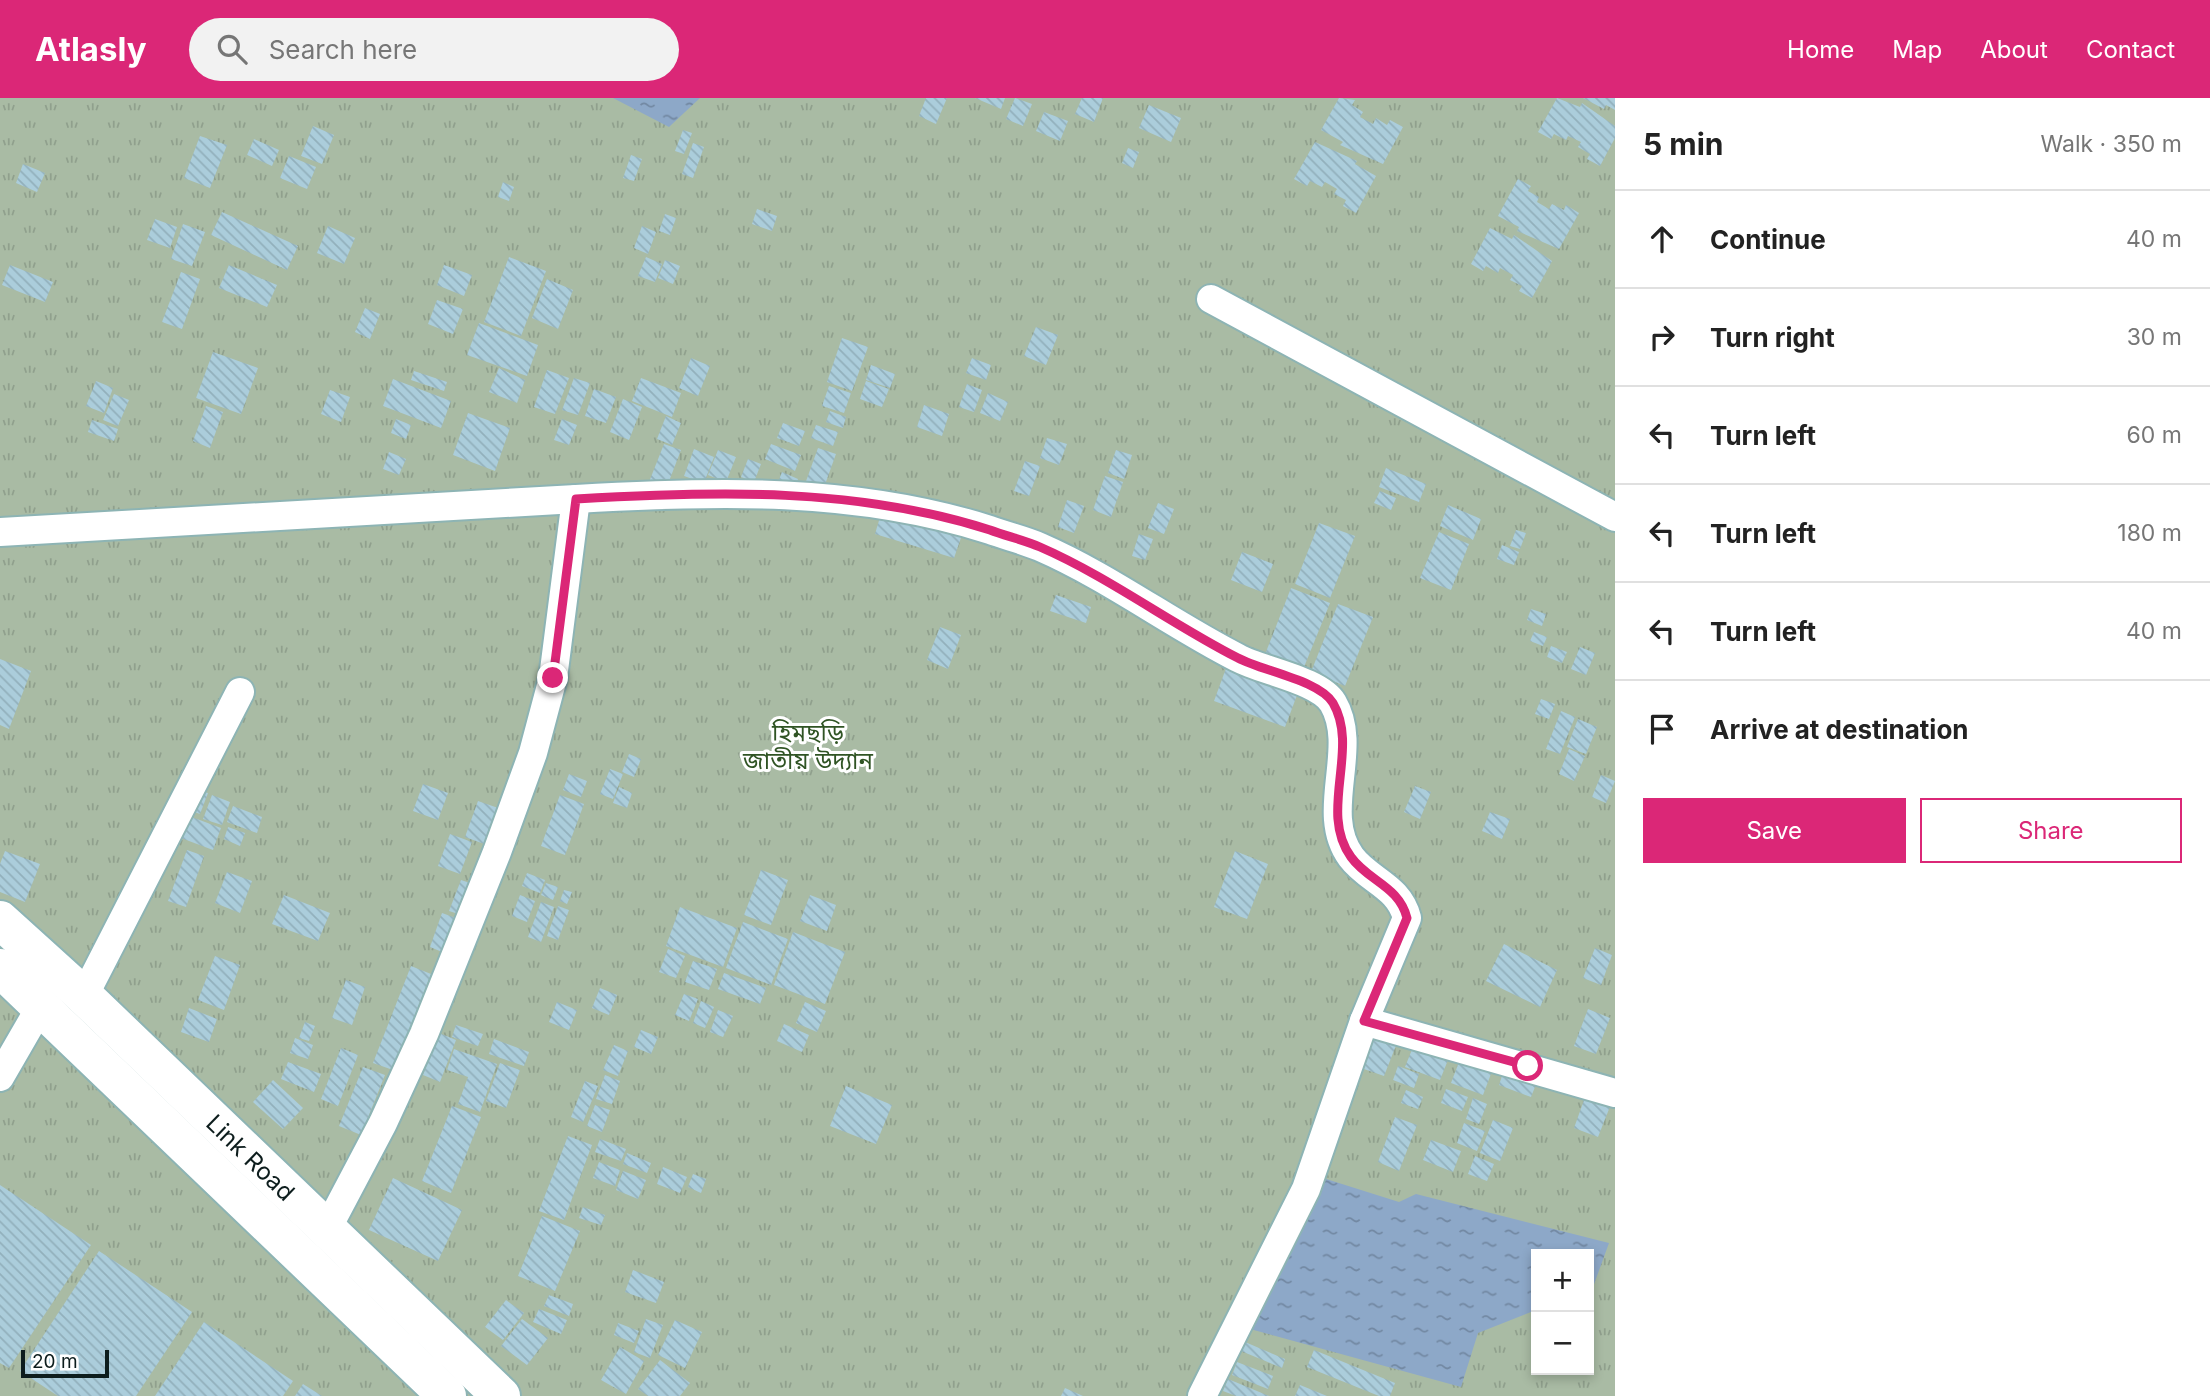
<!DOCTYPE html>
<html lang="en">
<head>
<meta charset="utf-8">
<style>
  :root { --surface:#fff; --page:#f2f2f2; --text:#222; --muted:#767676; --line:#e0e0e0; --accent:#db2777 }
  body { margin:0; font-family:Inter,"Noto Sans Bengali",sans-serif; background:var(--page); color:var(--text) }
  .controls { position:absolute; right:21px; bottom:21px; display:grid; overflow:hidden; border-radius:0px; box-shadow:0 4px 10px #0003 }
  .controls button { width:63px; height:63px; display:grid; place-items:center; padding:0; border:0; border-bottom:2px solid var(--line); background:var(--surface); color:var(--text); font:35px sans-serif }
  .scale { position:absolute; left:21px; bottom:18px; width:88px; box-sizing:border-box; padding-left:7px; border:4px solid #0d1d1d; border-top:0; font-size:19px; line-height:24px; white-space:nowrap; color:#0d1d1d; -webkit-text-stroke:5px #fff; paint-order:stroke }
  .stop { position:absolute; width:21px; height:21px; margin:-16px; border:5px solid #db2777; border-radius:50%; background:#fff }
  .stop.end { background:#db2777; border-color:#fff; box-shadow:0 2px 7px #0008 }
  .list { margin:0; padding:0; list-style:none }
  h2 { display:flex; justify-content:space-between; align-items:center; height:91px; margin:0; padding:0 28px; font-size:30px }
  h2 small { font-size:23px; font-weight:400; color:var(--muted) }
  .list li { display:grid; grid-template-columns:46px 1fr auto; gap:21px; align-items:center; box-sizing:border-box; height:98px; padding:0 28px; border-top:2px solid var(--line) }
  .list b { display:block; font-size:26px; white-space:nowrap }
  .list em { font-size:23px; font-style:normal; color:var(--muted) }
  .actions { display:flex; gap:14px; padding:21px 28px }
  .actions a { flex:1; padding:16px 0; border:2px solid var(--accent); border-radius:0px; text-align:center; font-size:24px; color:var(--accent) }
  .actions .main { background:var(--accent); color:#fff }
  .icon { flex:none; width:38px; height:38px; fill:none; stroke:currentColor; stroke-width:2; stroke-linecap:round; stroke-linejoin:round }
  .map { position:relative; flex:none; width:1615px; height:1298px; overflow:hidden }
  header { display:flex; align-items:center; gap:42px; box-sizing:border-box; height:98px; padding:0 35px; background:var(--accent); color:#fff }
  header strong { font-size:33px }
  nav { display:flex; gap:38px; margin-inline-start:auto; font-size:24px }
  .search { width:490px; height:63px; background:var(--page); display:flex; align-items:center; gap:18px; box-sizing:border-box; padding:0 24px; border-radius:38px; color:var(--muted); font-size:26px }
  main { display:flex }
  aside { flex:1; background:var(--surface) }
  .map>svg:first-child { display:block }
</style>
</head>
<body>
<header>
<strong>Atlasly</strong>
<div class="search"><svg class="icon" aria-label="search" viewBox="0 0 24 24"><circle cx="10" cy="10" r="6"/><path d="M15 15l6 6"/></svg>Search here</div>
<nav><a>Home</a><a>Map</a><a>About</a><a>Contact</a></nav>
</header>
<main>
<div class="map">
<svg width="1615" height="1298" viewBox="0 0 1615 1298">
  <defs>
    <pattern id="grass-tufts" width="24" height="20" patternUnits="userSpaceOnUse" patternTransform="scale(1.75)"><rect width="24" height="20" fill="#a9bba4"/><path d="M3 7l-1-3M5 7V3M7 7l1-3M15 17l-1-3M17 17v-4M19 17l1-3" fill="none" stroke="#90a08d"/></pattern>
    <pattern id="water-ripples" width="26" height="14" patternUnits="userSpaceOnUse" patternTransform="scale(1.75)"><rect width="26" height="14" fill="#8da8c8"/><path d="M2 4q2-2 4 0t4 0M15 11q2-2 4 0t4 0" fill="none" stroke="#7288a2"/></pattern>
    <pattern id="building-back-hatch" width="6" height="6" patternUnits="userSpaceOnUse" patternTransform="scale(1.75)"><rect width="6" height="6" fill="#abcddb"/><path d="M-1 5l2 2M0 0l6 6M5-1l2 2" fill="none" stroke="#92b0bc"/></pattern>
  </defs>
  <rect width="100%" height="100%" fill="#c9f2f2"/>
  <!-- grass -->
  <path fill="url(#grass-tufts)" fill-rule="evenodd" d="M0,0H1615V1298H0ZM1536,1156H1589V1272H1536Z"/>
  <!-- water -->
  <g fill="url(#water-ripples)">
    <path d="M613,0H700L669,29Z"/>
    <path d="M1323,1080L1399,1104L1416,1096L1609,1145L1593,1189L1589,1190V1156H1536V1212L1478,1235L1461,1289L1250,1231Z"/>
  </g>
  <!-- building -->
  <g fill="url(#building-back-hatch)">
    <path d="M926,0H947L936,26L919,18Z"/>
    <path d="M975,0H1005L1001,11Z"/>
    <path d="M1015,0L1032,6L1023,28L1006,21Z"/>
    <path d="M1082,0H1103L1094,24L1075,16Z"/>
    <path d="M1339,0L1355,2L1352,7L1363,14L1360,19L1373,26L1376,20L1387,27L1390,22L1403,29L1383,66L1340,47L1343,44L1321,32Z"/>
    <path d="M1557,0L1580,9L1582,5L1615,28V40L1600,68L1587,61L1590,56L1578,49L1581,44L1568,38L1566,42L1554,36L1551,41L1538,34Z"/>
    <path d="M1583,0H1615V12L1606,7L1604,11Z"/>
    <path d="M1149,7L1181,20L1171,44L1139,30Z"/>
    <path d="M1044,14L1068,23L1060,43L1036,33Z"/>
    <path d="M313,28L334,37L322,66L301,58Z"/>
    <path d="M683,32L692,35L684,56L675,53Z"/>
    <path d="M200,38L227,47L210,90L184,80Z"/>
    <path d="M254,41L279,52L272,68L247,57Z"/>
    <path d="M1315,44L1357,63L1355,66L1376,78L1356,115L1343,108L1346,102L1334,96L1337,91L1325,84L1322,89L1310,83L1307,88L1294,81Z"/>
    <path d="M693,45L704,49L693,80L682,76Z"/>
    <path d="M1128,50L1139,54L1133,70L1122,65Z"/>
    <path d="M631,57L642,61L634,83L623,80Z"/>
    <path d="M289,58L316,69L307,91L280,80Z"/>
    <path d="M23,66L45,75L37,94L16,85Z"/>
    <path d="M1518,81L1531,88L1528,93L1539,99L1537,104L1549,111L1552,106L1564,112L1566,107L1579,115L1559,151L1517,133L1519,129L1498,118Z"/>
    <path d="M503,84L514,89L509,103L498,99Z"/>
    <path d="M757,111L777,118L772,133L752,126Z"/>
    <path d="M222,114L298,148L287,172L211,137Z"/>
    <path d="M665,116L676,120L670,137L659,133Z"/>
    <path d="M155,121L177,129L170,150L147,142Z"/>
    <path d="M183,126L205,134L192,168L171,161Z"/>
    <path d="M328,128L355,140L344,166L317,155Z"/>
    <path d="M642,128L656,134L648,156L634,150Z"/>
    <path d="M1490,130L1512,141L1514,137L1552,163L1532,200L1519,193L1522,188L1510,182L1513,177L1500,170L1498,175L1486,168L1483,173L1471,166Z"/>
    <path d="M509,159L546,173L521,238L484,224Z"/>
    <path d="M646,159L662,166L655,184L638,178Z"/>
    <path d="M665,162L680,168L673,186L658,180Z"/>
    <path d="M10,167L53,184L45,204L2,187Z"/>
    <path d="M229,167L277,187L267,209L219,190Z"/>
    <path d="M444,167L472,177L464,198L437,187Z"/>
    <path d="M181,174L200,181L182,231L162,224Z"/>
    <path d="M547,181L573,192L558,231L532,220Z"/>
    <path d="M437,202L463,211L453,236L428,226Z"/>
    <path d="M365,210L380,216L370,241L355,234Z"/>
    <path d="M479,225L538,247L527,278L467,257Z"/>
    <path d="M1036,229L1058,237L1046,267L1024,258Z"/>
    <path d="M842,240L868,249L852,293L827,284Z"/>
    <path d="M213,254L258,270L241,316L196,300Z"/>
    <path d="M691,260L710,268L698,298L679,290Z"/>
    <path d="M972,260L991,267L986,282L966,275Z"/>
    <path d="M871,267L895,276L890,290L866,282Z"/>
    <path d="M499,270L525,282L517,305L489,294Z"/>
    <path d="M547,272L569,280L555,316L534,309Z"/>
    <path d="M414,273L447,284L444,293L411,282Z"/>
    <path d="M574,280L590,285L578,317L562,312Z"/>
    <path d="M641,280L681,295L672,319L632,303Z"/>
    <path d="M393,281L451,303L441,330L383,308Z"/>
    <path d="M96,283L113,290L104,315L86,308Z"/>
    <path d="M866,283L889,291L882,309L860,301Z"/>
    <path d="M967,286L982,292L974,314L959,309Z"/>
    <path d="M829,288L851,295L844,315L822,308Z"/>
    <path d="M594,291L616,299L606,325L585,318Z"/>
    <path d="M330,292L350,299L341,324L321,316Z"/>
    <path d="M988,295L1008,304L1000,323L980,315Z"/>
    <path d="M114,296L129,302L118,328L103,322Z"/>
    <path d="M623,301L642,309L629,342L610,334Z"/>
    <path d="M924,307L949,316L942,338L917,329Z"/>
    <path d="M206,308L223,314L210,350L193,343Z"/>
    <path d="M830,313L846,319L843,330L826,324Z"/>
    <path d="M468,315L510,330L495,373L453,357Z"/>
    <path d="M666,318L681,325L672,347L657,341Z"/>
    <path d="M396,321L411,327L406,341L391,335Z"/>
    <path d="M562,321L577,327L569,347L554,342Z"/>
    <path d="M92,322L118,331L114,343L88,334Z"/>
    <path d="M783,325L805,333L799,348L777,340Z"/>
    <path d="M816,327L838,334L833,348L811,340Z"/>
    <path d="M1047,340L1067,346L1059,367L1040,360Z"/>
    <path d="M664,346L681,352L666,391L649,384Z"/>
    <path d="M771,346L801,357L795,373L765,361Z"/>
    <path d="M818,350L836,356L823,392L805,386Z"/>
    <path d="M694,351L714,359L704,385L684,378Z"/>
    <path d="M718,352L736,359L726,384L708,377Z"/>
    <path d="M1116,352L1132,357L1124,381L1108,375Z"/>
    <path d="M389,354L406,361L399,377L383,371Z"/>
    <path d="M748,361L761,366L754,384L741,379Z"/>
    <path d="M1025,363L1040,368L1029,398L1014,393Z"/>
    <path d="M1386,370L1426,386L1419,404L1379,389Z"/>
    <path d="M782,374L798,381L793,394L777,387Z"/>
    <path d="M1105,378L1123,384L1111,419L1093,412Z"/>
    <path d="M1380,393L1396,400L1391,412L1374,405Z"/>
    <path d="M1067,402L1084,408L1074,435L1058,429Z"/>
    <path d="M1158,405L1174,411L1164,436L1148,430Z"/>
    <path d="M1448,407L1481,421L1473,442L1440,428Z"/>
    <path d="M883,409L963,434L954,460L875,436Z"/>
    <path d="M1319,425L1355,438L1330,500L1295,486Z"/>
    <path d="M1516,432L1526,435L1520,451L1510,448Z"/>
    <path d="M1439,434L1469,446L1451,492L1420,480Z"/>
    <path d="M1139,436L1153,441L1145,462L1132,458Z"/>
    <path d="M1502,447L1519,454L1514,467L1497,461Z"/>
    <path d="M1242,454L1273,466L1262,494L1231,482Z"/>
    <path d="M1291,490L1330,505L1302,574L1264,559Z"/>
    <path d="M1056,497L1091,509L1086,525L1050,513Z"/>
    <path d="M1338,506L1373,519L1345,588L1311,574Z"/>
    <path d="M1531,511L1546,516L1542,528L1527,522Z"/>
    <path d="M940,529L961,537L948,571L927,562Z"/>
    <path d="M1534,534L1547,539L1543,548L1530,543Z"/>
    <path d="M1551,548L1567,554L1562,565L1547,559Z"/>
    <path d="M1580,549L1595,555L1586,577L1571,571Z"/>
    <path d="M0,561L31,573L9,631L0,627Z"/>
    <path d="M1228,565L1299,592L1285,629L1214,603Z"/>
    <path d="M1541,601L1555,606L1549,621L1535,616Z"/>
    <path d="M1561,613L1575,619L1560,656L1546,651Z"/>
    <path d="M1578,621L1597,629L1586,656L1567,649Z"/>
    <path d="M1569,651L1585,658L1574,683L1559,676Z"/>
    <path d="M629,656L641,661L634,679L622,674Z"/>
    <path d="M610,671L623,676L613,701L600,696Z"/>
    <path d="M569,676L587,683L581,699L563,692Z"/>
    <path d="M1601,677L1615,683L1606,705L1592,699Z"/>
    <path d="M423,686L448,695L438,722L413,713Z"/>
    <path d="M1415,688L1431,694L1420,721L1404,714Z"/>
    <path d="M619,689L632,695L627,710L613,705Z"/>
    <path d="M197,692L208,695L200,716L189,712Z"/>
    <path d="M212,697L230,704L222,727L203,721Z"/>
    <path d="M560,697L584,706L565,757L541,748Z"/>
    <path d="M478,703L501,711L487,747L465,739Z"/>
    <path d="M233,708L262,719L257,735L227,724Z"/>
    <path d="M1490,714L1510,721L1502,741L1482,733Z"/>
    <path d="M181,715L221,730L213,752L173,737Z"/>
    <path d="M228,729L245,735L240,748L224,741Z"/>
    <path d="M450,736L472,744L460,776L438,768Z"/>
    <path d="M187,752L204,758L186,809L168,803Z"/>
    <path d="M5,753L40,766L25,804L0,794V766Z"/>
    <path d="M1235,753L1268,766L1247,821L1214,809Z"/>
    <path d="M761,772L788,782L771,827L744,817Z"/>
    <path d="M227,774L252,783L240,815L215,805Z"/>
    <path d="M527,775L545,782L540,795L522,788Z"/>
    <path d="M461,782L476,787L465,818L449,813Z"/>
    <path d="M546,785L558,789L553,802L541,797Z"/>
    <path d="M564,792L572,794L567,806L560,803Z"/>
    <path d="M284,797L330,815L318,843L272,826Z"/>
    <path d="M520,797L535,803L527,824L512,818Z"/>
    <path d="M810,797L836,807L827,833L800,823Z"/>
    <path d="M541,804L554,809L541,844L528,839Z"/>
    <path d="M558,808L569,812L558,842L547,838Z"/>
    <path d="M680,809L737,830L723,869L666,848Z"/>
    <path d="M442,815L459,821L447,856L430,849Z"/>
    <path d="M743,824L788,841L771,887L726,870Z"/>
    <path d="M793,834L845,854L825,906L774,887Z"/>
    <path d="M1504,846L1557,872L1540,909L1486,883Z"/>
    <path d="M1595,850L1612,857L1601,887L1583,880Z"/>
    <path d="M668,851L685,858L676,880L659,874Z"/>
    <path d="M215,858L240,867L224,912L198,902Z"/>
    <path d="M693,863L717,871L709,892L685,884Z"/>
    <path d="M411,868L431,876L393,972L373,965Z"/>
    <path d="M724,875L766,890L760,906L718,891Z"/>
    <path d="M346,882L365,889L352,927L332,920Z"/>
    <path d="M600,890L617,897L609,917L592,910Z"/>
    <path d="M684,896L698,901L689,923L675,917Z"/>
    <path d="M701,903L714,909L705,930L693,925Z"/>
    <path d="M557,904L577,912L569,932L549,924Z"/>
    <path d="M805,904L826,913L817,934L796,925Z"/>
    <path d="M189,910L217,921L209,944L181,934Z"/>
    <path d="M1588,911L1610,920L1596,956L1574,948Z"/>
    <path d="M718,912L733,918L723,939L710,934Z"/>
    <path d="M305,924L315,928L309,943L299,940Z"/>
    <path d="M784,926L809,937L802,954L777,943Z"/>
    <path d="M456,927L483,936L478,948L452,939Z"/>
    <path d="M641,932L658,939L651,956L634,949Z"/>
    <path d="M439,935L456,942L440,984L423,977Z"/>
    <path d="M1374,936L1397,945L1384,978L1361,970Z"/>
    <path d="M295,940L313,947L308,961L290,955Z"/>
    <path d="M494,941L529,954L524,968L489,956Z"/>
    <path d="M1415,944L1450,957L1440,982L1405,969Z"/>
    <path d="M614,947L628,953L618,978L603,972Z"/>
    <path d="M341,950L358,957L338,1008L321,1001Z"/>
    <path d="M454,951L497,966L480,1014L458,1006L468,979L447,972Z"/>
    <path d="M1462,956L1494,968L1483,997L1451,985Z"/>
    <path d="M288,964L321,976L314,994L281,981Z"/>
    <path d="M500,965L520,972L506,1010L486,1003Z"/>
    <path d="M1398,968L1419,976L1414,990L1393,982Z"/>
    <path d="M363,969L385,977L361,1037L339,1028Z"/>
    <path d="M1504,972L1537,984L1531,999L1499,987Z"/>
    <path d="M605,977L620,983L612,1006L596,1001Z"/>
    <path d="M273,982L303,1010L283,1031L253,1004Z"/>
    <path d="M585,983L598,988L583,1024L571,1019Z"/>
    <path d="M846,988L892,1007L876,1046L830,1028Z"/>
    <path d="M1446,991L1468,999L1462,1013L1441,1005Z"/>
    <path d="M1588,991L1613,1001L1598,1039L1574,1030Z"/>
    <path d="M1406,992L1423,999L1418,1011L1401,1005Z"/>
    <path d="M1473,1000L1487,1006L1479,1026L1466,1021Z"/>
    <path d="M595,1007L610,1012L602,1034L587,1028Z"/>
    <path d="M452,1008L481,1019L451,1095L422,1083Z"/>
    <path d="M1395,1019L1417,1027L1399,1073L1378,1064Z"/>
    <path d="M1493,1022L1513,1030L1500,1063L1480,1055Z"/>
    <path d="M1464,1025L1485,1033L1477,1053L1457,1045Z"/>
    <path d="M568,1038L592,1047L564,1122L539,1113Z"/>
    <path d="M600,1041L626,1051L621,1063L595,1054Z"/>
    <path d="M1431,1042L1461,1053L1453,1074L1423,1062Z"/>
    <path d="M627,1055L651,1065L647,1075L623,1066Z"/>
    <path d="M1475,1058L1494,1066L1487,1083L1468,1076Z"/>
    <path d="M599,1064L620,1072L615,1088L593,1080Z"/>
    <path d="M663,1069L687,1079L680,1095L657,1086Z"/>
    <path d="M623,1073L646,1082L638,1101L616,1092Z"/>
    <path d="M693,1076L706,1081L701,1095L688,1089Z"/>
    <path d="M393,1080L462,1112L438,1163L369,1132Z"/>
    <path d="M0,1087L91,1147L9,1270L0,1265Z"/>
    <path d="M583,1109L605,1117L601,1127L579,1120Z"/>
    <path d="M542,1118L580,1133L555,1193L518,1178Z"/>
    <path d="M99,1153L192,1214L136,1298H58L20,1273Z"/>
    <path d="M633,1172L664,1184L656,1205L625,1194Z"/>
    <path d="M549,1197L573,1206L569,1218L544,1208Z"/>
    <path d="M506,1202L524,1215L503,1242L485,1229Z"/>
    <path d="M539,1211L567,1222L561,1236L533,1224Z"/>
    <path d="M522,1221L548,1240L527,1267L501,1248Z"/>
    <path d="M646,1221L663,1227L650,1260L634,1254Z"/>
    <path d="M675,1222L702,1234L685,1270L658,1257Z"/>
    <path d="M204,1224L293,1283L283,1298H155Z"/>
    <path d="M618,1225L639,1233L634,1245L614,1237Z"/>
    <path d="M1245,1244L1285,1261L1282,1270L1241,1253Z"/>
    <path d="M620,1249L644,1263L626,1296L601,1282Z"/>
    <path d="M1314,1252L1395,1285L1390,1298H1379L1307,1269Z"/>
    <path d="M660,1262L690,1285L680,1298H648L638,1291Z"/>
    <path d="M1237,1264L1273,1278L1268,1291L1232,1277Z"/>
    <path d="M1228,1281L1269,1298H1236L1223,1293Z"/>
    <path d="M303,1286L322,1298H295Z"/>
    <path d="M1300,1287L1327,1298H1295Z"/>
    <path d="M1065,1290L1083,1298H1061Z"/>
  </g>
  <g fill="none" stroke-linecap="round" stroke-linejoin="round">
    <!-- street casing -->
    <g stroke="#8db4b4" stroke-width="32">
      <g id="street">
        <path d="M1211,201L1615,419"/>
        <path d="M576,401C715,393 857,389 990,432C1006,438 1024,442 1040,449C1109,479 1171,526 1238,560C1262,573 1319,582 1333,605C1360,651 1318,714 1351,759C1369,783 1399,788 1407,820L1364,923L1306,1091L1202,1298"/>
        <path d="M0,434L576,401L553,580L533,655L497,754L424,936L383,1025L326,1133"/>
        <path d="M84,898L240,594"/>
        <path d="M1364,923L1615,995"/>
        <path d="M0,979L41,908"/>
      </g>
    </g>
    <!-- highway casing -->
    <g stroke="#8db4b4" stroke-width="42">
      <g id="highway">
        <path d="M0,822L84,898L501,1298"/>
        <path d="M0,870L447,1298"/>
      </g>
    </g>
    <!-- street -->
    <use href="#street" stroke="#fff" stroke-width="28"/>
    <!-- highway -->
    <use href="#highway" stroke="#fff" stroke-width="38"/>
  </g>
  <g fill="none" stroke-linecap="round" stroke-linejoin="round">
    <!-- route -->
    <path stroke="#db2777" stroke-width="9" d="M553,580L576,401C715,393 857,389 990,432C1006,438 1024,442 1040,449C1109,479 1171,526 1238,560C1262,573 1319,582 1333,605C1360,651 1318,714 1351,759C1368,783 1399,788 1407,820L1364,923L1528,968"/>
  </g>
  <g text-anchor="middle" stroke-width="6" stroke-linejoin="round" paint-order="stroke">
    <!-- park labels -->
    <g font-size="24" fill="#305424" stroke="#fff">
      <text x="808" y="643">হিমছড়ি<tspan x="808" dy="28">জাতীয় উদ্যান</tspan></text>
    </g>
    <!-- street labels -->
    <g font-size="24" fill="#0d1d1d" stroke="#fff">
      <text transform="translate(250 1060) rotate(44)" y="8">Link Road</text>
    </g>
  </g>
</svg>
<div class="controls">
<button>+</button>
<button>−</button>
</div>
<div class="scale">20 m</div>
<div class="stop" style="left:1528px;top:968px"></div>
<div class="stop end" style="left:553px;top:580px"></div>
</div>
<aside>
<h2>5 min<small>Walk · 350 m</small></h2>
<ul class="list">
<li><svg class="icon" aria-label="ahead" viewBox="0 0 24 24"><path d="M12 20V5M6 11l6-6 6 6"/></svg><div><b>Continue</b></div><em>40 m</em></li>
<li><svg class="icon" aria-label="right" viewBox="0 0 24 24"><path d="M7 20v-9h11M14 6l5 5-5 5"/></svg><div><b>Turn right</b></div><em>30 m</em></li>
<li><svg class="icon" aria-label="left" viewBox="0 0 24 24"><path d="M17 20v-9H6M10 6l-5 5 5 5"/></svg><div><b>Turn left</b></div><em>60 m</em></li>
<li><svg class="icon" aria-label="left" viewBox="0 0 24 24"><path d="M17 20v-9H6M10 6l-5 5 5 5"/></svg><div><b>Turn left</b></div><em>180 m</em></li>
<li><svg class="icon" aria-label="left" viewBox="0 0 24 24"><path d="M17 20v-9H6M10 6l-5 5 5 5"/></svg><div><b>Turn left</b></div><em>40 m</em></li>
<li><svg class="icon" aria-label="arrive" viewBox="0 0 24 24"><path d="M6 21V4h12l-3 4 3 4H6"/></svg><div><b>Arrive at destination</b></div></li>
</ul>
<div class="actions"><a class="main">Save</a><a>Share</a></div>
</aside>
</main>
</body>
</html>
